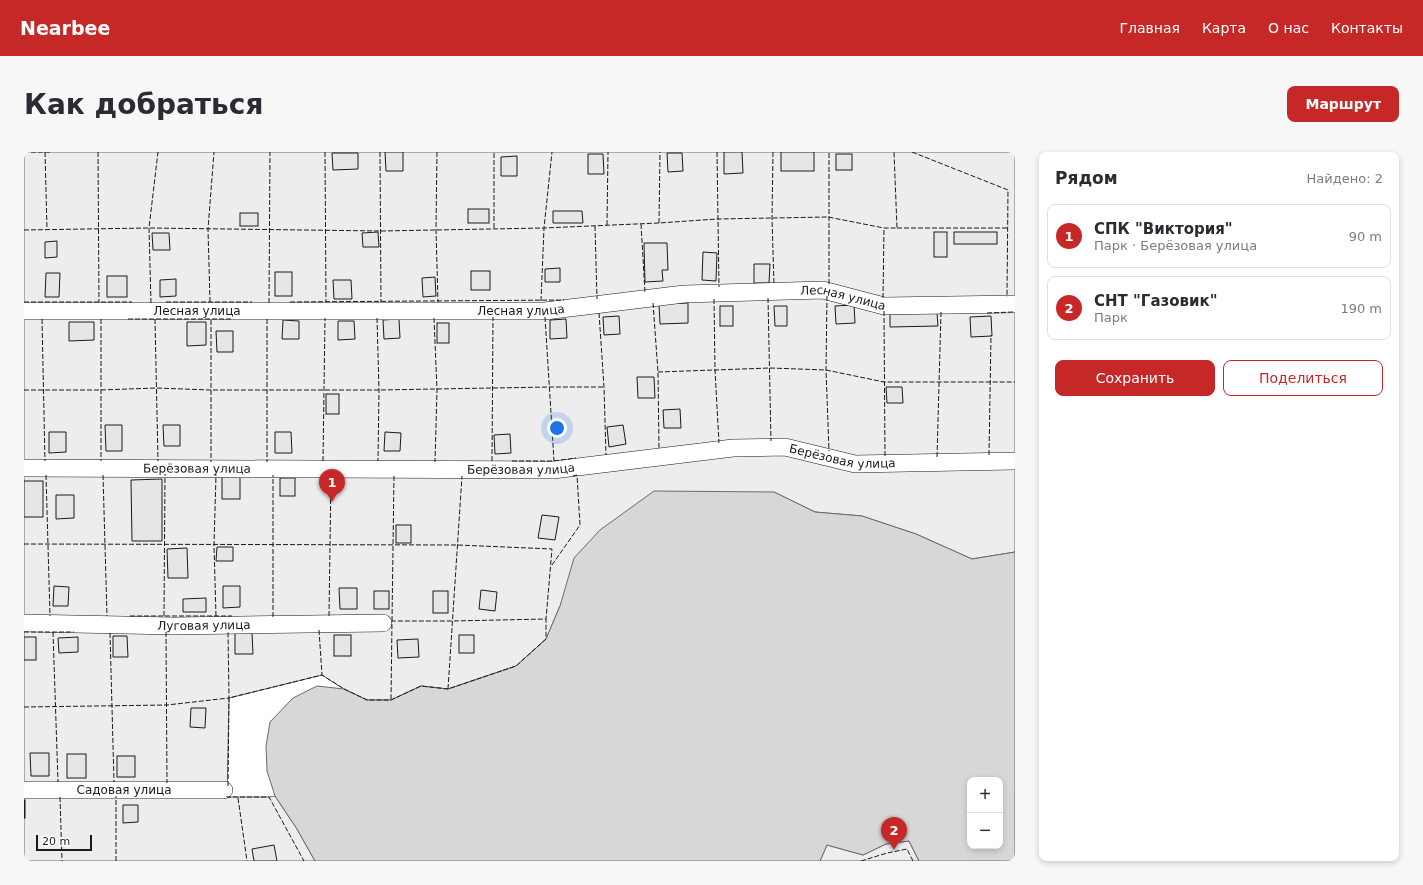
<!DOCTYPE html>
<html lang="ru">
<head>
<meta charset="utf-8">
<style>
  :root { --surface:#fff; --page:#f7f7f7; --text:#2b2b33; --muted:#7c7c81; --line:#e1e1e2; --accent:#c62828 }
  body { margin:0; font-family:"DejaVu Sans",sans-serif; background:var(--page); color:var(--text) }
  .controls { position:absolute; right:12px; bottom:12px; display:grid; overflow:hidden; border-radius:8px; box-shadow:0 2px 6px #0003 }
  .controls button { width:36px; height:36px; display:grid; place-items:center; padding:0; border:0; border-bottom:1px solid var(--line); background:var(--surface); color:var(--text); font:20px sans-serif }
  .scale { position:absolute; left:12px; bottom:10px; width:56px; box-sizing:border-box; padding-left:4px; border:2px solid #1a1a1a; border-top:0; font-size:11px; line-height:14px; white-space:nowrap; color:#1a1a1a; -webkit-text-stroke:3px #fff; paint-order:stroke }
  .you { position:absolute; left:533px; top:276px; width:14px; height:14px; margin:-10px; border:3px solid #fff; border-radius:50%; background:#1a73e8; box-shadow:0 0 0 6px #1a73e833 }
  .badge { display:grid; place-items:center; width:26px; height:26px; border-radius:50%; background:var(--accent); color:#fff; font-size:13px; font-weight:700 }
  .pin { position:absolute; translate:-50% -33px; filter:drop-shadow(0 1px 2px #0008) }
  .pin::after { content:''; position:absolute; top:21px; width:14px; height:12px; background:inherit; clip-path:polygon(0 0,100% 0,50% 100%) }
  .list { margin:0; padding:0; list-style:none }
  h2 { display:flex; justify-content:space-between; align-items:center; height:52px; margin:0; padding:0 16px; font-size:17px }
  h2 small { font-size:13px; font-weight:400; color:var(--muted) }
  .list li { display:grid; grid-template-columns:26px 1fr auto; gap:12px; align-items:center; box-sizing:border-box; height:64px; margin:0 8px 8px; padding:0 8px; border:1px solid var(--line); border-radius:8px }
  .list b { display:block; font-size:15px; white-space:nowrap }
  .list p { margin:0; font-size:13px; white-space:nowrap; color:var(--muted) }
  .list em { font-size:13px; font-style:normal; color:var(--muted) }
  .actions { display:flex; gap:8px; padding:12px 16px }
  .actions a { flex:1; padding:9px 0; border:1px solid var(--accent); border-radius:8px; text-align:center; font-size:14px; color:var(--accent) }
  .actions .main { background:var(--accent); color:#fff }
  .map { position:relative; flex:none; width:991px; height:709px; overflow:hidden; border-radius:8px }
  header { display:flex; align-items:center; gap:24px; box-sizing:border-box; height:56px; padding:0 20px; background:var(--accent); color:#fff }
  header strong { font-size:19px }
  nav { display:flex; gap:22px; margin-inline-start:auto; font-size:14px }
  .intro { display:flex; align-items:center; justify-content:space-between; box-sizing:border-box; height:96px; padding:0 24px }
  h1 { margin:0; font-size:28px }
  .button { padding:10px 18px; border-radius:8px; background:var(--accent); color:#fff; font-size:14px; font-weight:700 }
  main { display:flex; gap:24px; padding:0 24px }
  aside { flex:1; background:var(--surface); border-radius:8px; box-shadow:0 2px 6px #0003 }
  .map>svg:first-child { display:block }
</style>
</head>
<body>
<header>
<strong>Nearbee</strong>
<nav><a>Главная</a><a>Карта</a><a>О нас</a><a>Контакты</a></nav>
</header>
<div class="intro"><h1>Как добраться</h1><a class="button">Маршрут</a></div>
<main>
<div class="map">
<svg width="991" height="709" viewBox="0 0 991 709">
  <rect width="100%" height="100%" fill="#fff"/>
  <!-- built -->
  <g fill="#ededed" stroke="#6a6a6a">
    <path d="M0,0H991V400L948,407L892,382L838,364L791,360L750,340L536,454L522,487L492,514L424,537L397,534L367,548H343L320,537L298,523L205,546L203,645H245L251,644L273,677L291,709H0Z"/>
    <path d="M885,689L895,709H796L803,693L839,703L862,692Z"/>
  </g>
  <!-- water -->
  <path fill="#d7d7d7" stroke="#6a6a6a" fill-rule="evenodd" d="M630,339L750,340L791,360L838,364L892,382L948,407L991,400V709H895L885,689L862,692L839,703L803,693L796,709H291L273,677L251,644L243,619L242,594L246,570L269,546L293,534L320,537L343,548H367L397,534L424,537L492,514L522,487L536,454L550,406L576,378ZM946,628H976V694H946Z"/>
  <!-- building -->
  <g fill="#e6e6e6" stroke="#1a1a1a">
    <path d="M361,0H379V19H362Z"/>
    <path d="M700,0H718L719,21L700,22Z"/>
    <rect x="757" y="0" width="33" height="19"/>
    <path d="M308,1H334V17L309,18Z"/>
    <path d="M643,1H658L659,19L644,20Z"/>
    <path d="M564,2H579L580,22H564Z"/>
    <rect x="812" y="2" width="16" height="16"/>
    <path d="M493,4V24H477V5Z"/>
    <rect x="444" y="57" width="21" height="14"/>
    <path d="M529,59H558L559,71H529Z"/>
    <rect x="216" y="61" width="18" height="13"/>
    <path d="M354,80L355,95H339L338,81Z"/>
    <rect x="910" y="80" width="13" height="25"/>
    <rect x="930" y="80" width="43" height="12"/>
    <path d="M128,81H145L146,98H129Z"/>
    <path d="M33,89V105L21,106V90Z"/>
    <path d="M620,91H643L644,118H638L639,129L621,130Z"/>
    <path d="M679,100L693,101L692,129L678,128Z"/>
    <path d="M730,112H746L745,131H730Z"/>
    <path d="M536,116V130H521V117Z"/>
    <rect x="447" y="119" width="19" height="19"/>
    <rect x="251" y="120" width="17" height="24"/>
    <path d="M22,121H36L35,145H21Z"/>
    <rect x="83" y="124" width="20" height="21"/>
    <path d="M411,125L412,144L399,145L398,126Z"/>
    <path d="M152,127V144L136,145V128Z"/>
    <path d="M309,128H327L328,147H310Z"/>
    <path d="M664,151V171L636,172L635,152Z"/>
    <path d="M830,153L831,171L812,172L811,154Z"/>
    <rect x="696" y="154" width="13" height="20"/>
    <path d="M750,154H763V174H751Z"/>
    <path d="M913,161L914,174L866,175V162Z"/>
    <path d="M595,164L596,182L580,183L579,165Z"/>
    <path d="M967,164L968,184L947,185L946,165Z"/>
    <path d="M375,167L376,186L360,187L359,168Z"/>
    <path d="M542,167L543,186L526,187V168Z"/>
    <path d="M259,168L275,169V187H258Z"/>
    <path d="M314,169H330L331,187L314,188Z"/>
    <path d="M45,170H70V188L45,189Z"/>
    <path d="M163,170H182V193L163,194Z"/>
    <rect x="413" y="171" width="12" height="20"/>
    <path d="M192,179H209V200H193Z"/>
    <path d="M613,225H630L631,246H614Z"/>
    <path d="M862,235H878L879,251H863Z"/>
    <rect x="302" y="242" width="13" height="20"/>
    <path d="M656,257L657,276H640L639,258Z"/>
    <path d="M81,273H98V299H82Z"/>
    <path d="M139,273H156V294H140Z"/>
    <path d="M599,273L602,292L585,295L583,275Z"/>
    <path d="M25,280H42V300L25,301Z"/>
    <path d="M251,280H267L268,301H251Z"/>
    <path d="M361,280L377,281L376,299H360Z"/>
    <path d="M486,282L487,301L471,302L470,283Z"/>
    <rect x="198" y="325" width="18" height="22"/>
    <rect x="256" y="326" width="15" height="18"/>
    <path d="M138,327V389H108L107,328Z"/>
    <rect x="0" y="329" width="19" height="36"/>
    <path d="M32,343H50V366L32,367Z"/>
    <path d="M518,363L535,365L531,388L514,386Z"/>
    <rect x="372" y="373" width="15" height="18"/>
    <path d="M193,395H209V409H192Z"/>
    <path d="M163,396L164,426H144L143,397Z"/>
    <path d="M30,434L45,435L44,454H29Z"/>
    <path d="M199,434H216V455L199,456Z"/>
    <path d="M315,436H333V457H316Z"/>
    <path d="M457,438L473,440L471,459L455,457Z"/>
    <rect x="350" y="439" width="15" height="18"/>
    <rect x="409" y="439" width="15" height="22"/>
    <path d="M182,446V460H159V447Z"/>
    <path d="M211,481H228L229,502H211Z"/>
    <rect x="310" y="483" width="17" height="21"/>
    <rect x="435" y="483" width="15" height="18"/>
    <path d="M89,484H103L104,505H89Z"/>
    <rect x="0" y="485" width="12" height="23"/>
    <path d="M54,485V500L35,501L34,486Z"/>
    <path d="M394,487L395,505L374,506L373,488Z"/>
    <path d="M167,556H182L181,576L166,575Z"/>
    <path d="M6,601H25V624H7Z"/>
    <rect x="43" y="602" width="19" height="24"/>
    <rect x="93" y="604" width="18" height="21"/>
    <rect x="0" y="648" width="1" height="18"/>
    <path d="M99,653H114V670L99,671Z"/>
    <path d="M250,693L253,709H230L228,697Z"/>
  </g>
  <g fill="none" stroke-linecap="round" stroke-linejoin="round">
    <!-- minor casing -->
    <g stroke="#1a1a1a" stroke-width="18">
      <g id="minor">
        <path id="s1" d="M0,159H521L660,142L799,138L860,154L991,152"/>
        <path id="s2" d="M0,316L529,318L709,296L761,295L831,312L991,309"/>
        <path id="s3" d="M0,471L150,474L359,471"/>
        <path id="s4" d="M0,638H200"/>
      </g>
    </g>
    <!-- minor -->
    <use href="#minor" stroke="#fff" stroke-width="17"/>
    <!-- fence -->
    <g stroke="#1a1a1a" stroke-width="1" stroke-dasharray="5 2" stroke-linecap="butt">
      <path d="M0,0H28"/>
      <path d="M21,0L23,77"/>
      <path d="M74,0L75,150"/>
      <path d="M301,0L302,150"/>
      <path d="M356,0L357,150"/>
      <path d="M413,0L412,77L414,150"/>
      <path d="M693,0L695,135"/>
      <path d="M749,0L748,66L750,133"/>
      <path d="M888,0L984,38L983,145"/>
      <path d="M635,71L636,0"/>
      <path d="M617,72L621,141"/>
      <path d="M583,73L584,0"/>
      <path d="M571,74L573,147"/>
      <path d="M470,76V0"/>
      <path d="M873,76H983"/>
      <path d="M0,78L125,76L357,79L520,76L635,71L693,67L804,65L860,76H873L870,0"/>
      <path d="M805,132V0"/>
      <path d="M803,144L802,218L805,299"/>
      <path d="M744,146L747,289"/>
      <path d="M859,146L860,76"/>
      <path d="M690,147L691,218L695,291"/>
      <path d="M517,149L520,76L528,0"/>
      <path d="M0,150H108"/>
      <path d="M142,150H228"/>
      <path d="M186,150L184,77L190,0"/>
      <path d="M266,150L540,148"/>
      <path d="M127,151L125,76L134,0"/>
      <path d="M245,151L246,0"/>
      <path d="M629,151L634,220L635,297"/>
      <path d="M860,159L861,305"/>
      <path d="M575,161L580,235L582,303"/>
      <path d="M963,161L989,160"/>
      <path d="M521,165L530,309"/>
      <path d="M353,166L355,238L354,309"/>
      <path d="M410,166L413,238L411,310"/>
      <path d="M18,167L21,309"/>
      <path d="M77,167V309"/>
      <path d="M104,167H208"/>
      <path d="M131,167L134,309"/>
      <path d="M243,167V310"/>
      <path d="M187,168V310"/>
      <path d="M634,220L746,216L802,218L860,230H991"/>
      <path d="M0,238H76L132,236L186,238H355L526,235H580"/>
      <path d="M965,303L967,183"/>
      <path d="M913,305L917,160"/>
      <path d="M299,309L301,166"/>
      <path d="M468,309L469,165"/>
      <path d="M488,309H530L552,306"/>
      <path d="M22,323L26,464"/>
      <path d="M79,323L83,464"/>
      <path d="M0,392L434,393L528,397L522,467"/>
      <path d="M528,413L556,373L553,323L548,324"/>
      <path d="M106,464H208"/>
      <path d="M140,464L141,322"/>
      <path d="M192,464L190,393L192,323"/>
      <path d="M305,464L307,323"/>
      <path d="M249,465V323"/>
      <path d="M368,469L370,323"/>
      <path d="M295,478L298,523"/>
      <path d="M0,480H50"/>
      <path d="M29,480L34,630"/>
      <path d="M142,480L143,631"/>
      <path d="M86,481L90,630"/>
      <path d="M424,537L438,324"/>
      <path d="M0,555L143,553L205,546L204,479"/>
      <path d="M204,634L205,546L298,523L320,537L343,548H367L397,534L424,537L492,514L522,487V467L428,469H368L367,548"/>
      <path d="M203,644V645H245L280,709"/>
      <path d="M36,645L38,709"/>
      <path d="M214,646L223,709"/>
      <path d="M92,709V644"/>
      <path d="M837,709L863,701L883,697L889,709"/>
    </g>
  </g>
  <g text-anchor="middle" stroke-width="3" stroke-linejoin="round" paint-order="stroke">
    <!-- street labels -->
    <g font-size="12" fill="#1a1a1a" stroke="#fff">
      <text dy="4" stroke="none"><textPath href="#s1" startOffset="821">Лесная улица</textPath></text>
      <text dy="4" stroke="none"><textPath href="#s1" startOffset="497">Лесная улица</textPath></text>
      <text dy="4" stroke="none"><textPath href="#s1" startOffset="173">Лесная улица</textPath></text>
      <text dy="4" stroke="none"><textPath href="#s2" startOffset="821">Берёзовая улица</textPath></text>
      <text dy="4" stroke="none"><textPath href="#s2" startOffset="173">Берёзовая улица</textPath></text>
      <text dy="4" stroke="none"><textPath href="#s2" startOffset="497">Берёзовая улица</textPath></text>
      <text dy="4" stroke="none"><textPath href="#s3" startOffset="180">Луговая улица</textPath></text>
      <text dy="4" stroke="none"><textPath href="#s4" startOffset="100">Садовая улица</textPath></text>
    </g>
  </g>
</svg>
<div class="controls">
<button>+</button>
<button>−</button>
</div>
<div class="scale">20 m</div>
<div class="you"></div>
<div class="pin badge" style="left:308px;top:350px">1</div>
<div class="pin badge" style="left:870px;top:698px">2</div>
</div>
<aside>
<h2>Рядом<small>Найдено: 2</small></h2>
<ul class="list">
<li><span class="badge">1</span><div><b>СПК &quot;Виктория&quot;</b><p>Парк · Берёзовая улица</p></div><em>90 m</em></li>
<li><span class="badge">2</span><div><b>СНТ &quot;Газовик&quot;</b><p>Парк</p></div><em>190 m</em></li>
</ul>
<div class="actions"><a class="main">Сохранить</a><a>Поделиться</a></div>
</aside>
</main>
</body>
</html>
